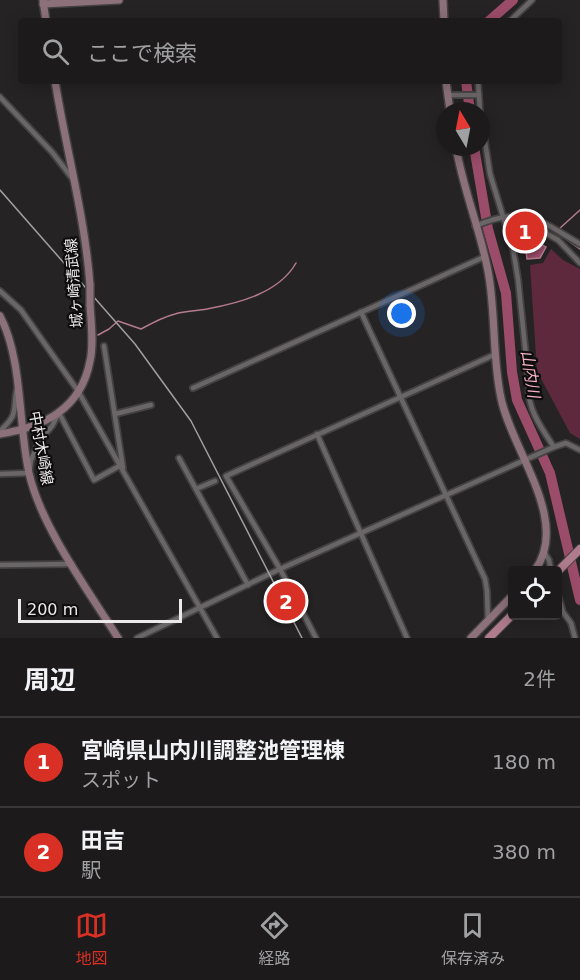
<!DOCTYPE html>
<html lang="ja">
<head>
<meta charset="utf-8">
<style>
  :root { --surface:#1c1a1b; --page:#252324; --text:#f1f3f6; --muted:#a0a1a3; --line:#3a383a; --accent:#d93025 }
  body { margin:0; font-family:"DejaVu Sans","Noto Sans JP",sans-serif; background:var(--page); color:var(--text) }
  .controls { position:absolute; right:18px; bottom:18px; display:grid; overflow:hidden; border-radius:6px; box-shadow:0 3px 15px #0003 }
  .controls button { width:54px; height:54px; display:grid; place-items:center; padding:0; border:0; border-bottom:2px solid var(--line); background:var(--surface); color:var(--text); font:30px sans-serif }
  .compass { position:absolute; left:436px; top:102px; width:54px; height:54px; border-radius:50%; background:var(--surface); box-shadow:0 3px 15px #0003; rotate:350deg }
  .scale { position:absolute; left:18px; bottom:15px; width:164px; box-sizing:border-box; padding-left:6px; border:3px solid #ebe9e9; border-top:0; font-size:16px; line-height:21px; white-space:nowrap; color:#ebe9e9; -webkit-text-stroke:4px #0e0d0d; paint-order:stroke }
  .you { position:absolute; left:402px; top:314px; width:21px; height:21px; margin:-15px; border:4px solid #fff; border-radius:50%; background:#1a73e8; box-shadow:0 0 0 9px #1a73e833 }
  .badge { display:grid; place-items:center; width:39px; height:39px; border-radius:50%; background:var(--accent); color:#fff; font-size:20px; font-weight:700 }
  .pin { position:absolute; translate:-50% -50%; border:3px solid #fff; box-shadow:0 2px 6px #0006 }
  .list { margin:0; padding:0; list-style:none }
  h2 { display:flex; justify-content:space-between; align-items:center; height:78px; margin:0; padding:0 24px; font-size:26px }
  h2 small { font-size:20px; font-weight:400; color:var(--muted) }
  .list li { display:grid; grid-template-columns:39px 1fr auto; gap:18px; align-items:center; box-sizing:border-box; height:90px; padding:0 24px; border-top:2px solid var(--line) }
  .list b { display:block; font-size:22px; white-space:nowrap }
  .list p { margin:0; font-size:20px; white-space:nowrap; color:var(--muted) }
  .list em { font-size:20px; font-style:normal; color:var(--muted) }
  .icon { flex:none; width:33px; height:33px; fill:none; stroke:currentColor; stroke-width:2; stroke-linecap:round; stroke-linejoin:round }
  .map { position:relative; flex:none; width:580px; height:638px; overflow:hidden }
  .search { position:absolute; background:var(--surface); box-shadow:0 3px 15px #0003; left:18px; right:18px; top:18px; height:66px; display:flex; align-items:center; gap:15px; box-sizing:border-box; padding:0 21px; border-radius:6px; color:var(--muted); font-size:22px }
  .sheet { height:258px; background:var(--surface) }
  nav { display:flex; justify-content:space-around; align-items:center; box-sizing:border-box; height:84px; border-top:2px solid var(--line); background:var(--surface); font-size:16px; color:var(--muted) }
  nav a { display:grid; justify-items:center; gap:3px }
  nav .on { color:var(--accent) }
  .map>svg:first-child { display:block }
</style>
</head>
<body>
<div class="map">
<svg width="580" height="638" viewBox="0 0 580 638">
  <defs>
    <pattern id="water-ripples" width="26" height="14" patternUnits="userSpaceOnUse" patternTransform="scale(1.5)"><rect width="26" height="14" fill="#9b4c69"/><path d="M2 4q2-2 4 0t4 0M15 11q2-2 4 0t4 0" fill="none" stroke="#ae6e86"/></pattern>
  </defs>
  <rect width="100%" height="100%" fill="#262324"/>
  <!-- garden -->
  <path fill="#5f293d" d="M551,249L563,260L580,269V439L570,433L537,371L530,265L543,263Z"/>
  <!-- water -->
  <path fill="url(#water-ripples)" stroke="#b37b8f" stroke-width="1.5" d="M525,242H527L528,245L537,242L546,247L540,258L527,259Z"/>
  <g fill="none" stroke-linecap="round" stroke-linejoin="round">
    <!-- stream -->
    <g stroke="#b37b8f" stroke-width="1.5">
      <path d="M559,229L580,210"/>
      <path d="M557,233L580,249"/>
      <path d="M98,335L109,329L118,321L141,329C152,323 163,317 175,314C185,311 197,311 207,309C239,303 279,293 296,263"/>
    </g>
    <!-- river -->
    <g stroke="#9b4c69" stroke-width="10">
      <path d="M489,21L513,0"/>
      <path d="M466,81L470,111"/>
      <path d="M474,147L488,229L506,293L512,372L517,400L550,473L580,600"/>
    </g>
    <!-- street casing -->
    <g stroke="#444142" stroke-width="8">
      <g id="street">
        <path d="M510,21L532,0"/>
        <path d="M478,81L480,111"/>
        <path d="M447,95H479"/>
        <path d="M0,97L52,152L72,178"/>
        <path d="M481,116L490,174L513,249L518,279L529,385C526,407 542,429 554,447"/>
        <path d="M521,216L520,219L558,240L580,263"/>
        <path d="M475,226C525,205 537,219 580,244"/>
        <path d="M0,291L21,310L78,391L217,638"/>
        <path d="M361,312L485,579L487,591L488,621"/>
        <path d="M104,346L123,468"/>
        <path d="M193,388L484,257"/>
        <path d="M59,413L94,480L121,465"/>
        <path d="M115,414L151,405"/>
        <path d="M0,431C20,412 12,412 17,388"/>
        <path d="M317,434L407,638"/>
        <path d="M179,458L248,585"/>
        <path d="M0,474L29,473L31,460L40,440L52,426L59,413"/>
        <path d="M196,489L215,481"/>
        <path d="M545,554L549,560L551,570"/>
        <path d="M0,565L72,564"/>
        <path d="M558,595L563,612L571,623L575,638"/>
        <path d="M137,638L280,569L554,447L566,443L580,450"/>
        <path d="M316,638L280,569L226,476L496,354"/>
      </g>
    </g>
    <!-- secondary casing -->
    <g stroke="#444142" stroke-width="10">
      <g id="secondary">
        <path d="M43,0L46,21"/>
        <path d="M443,0L444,21"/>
        <path d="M43,4L119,0"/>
        <path d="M55,81C66,149 85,217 90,285"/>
        <path d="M446,81L450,111"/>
        <path d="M456,147C463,189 480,229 488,271C496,313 492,357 501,398C511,449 571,521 535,570"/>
        <path d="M0,316C23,360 18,424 29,473C41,527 88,590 118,638"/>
        <path d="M0,434C44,427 81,409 90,361C94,344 91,323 90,305"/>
        <path d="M471,638L512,596"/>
      </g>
    </g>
    <!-- primary casing -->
    <g stroke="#444142" stroke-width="10">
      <g id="primary">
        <path d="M558,571L580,549"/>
        <path d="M489,638L512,615"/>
      </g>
    </g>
    <!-- street -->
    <use href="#street" stroke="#6a6667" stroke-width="4.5"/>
    <!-- secondary -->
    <use href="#secondary" stroke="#8c717a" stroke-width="7"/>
    <!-- primary -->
    <use href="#primary" stroke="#ae7c8d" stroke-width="8"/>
    <!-- rail -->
    <path stroke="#a29fa0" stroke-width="1.5" d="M0,190L135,344L191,421L302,638"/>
    <!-- secondary-bridge casing -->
    <g stroke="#444142" stroke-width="10" stroke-linecap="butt">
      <path id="secondary-bridge" d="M90,305V285"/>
    </g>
    <!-- secondary-bridge -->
    <use href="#secondary-bridge" stroke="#8c717a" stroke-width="7"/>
  </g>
  <g text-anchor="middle" stroke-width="4.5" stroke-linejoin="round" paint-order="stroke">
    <!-- street labels -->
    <g font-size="15" fill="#ebe9e9" stroke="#0e0d0d">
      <text transform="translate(74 283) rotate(-94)" y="5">城ヶ崎清武線</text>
      <text transform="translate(41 448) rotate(80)" y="5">中村木崎線</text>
    </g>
    <!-- water labels -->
    <g font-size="16" font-style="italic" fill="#f6b1c7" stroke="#0e0d0d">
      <text transform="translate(531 374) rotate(81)" y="6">山内川</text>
    </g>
  </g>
</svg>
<div class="controls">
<button><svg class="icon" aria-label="locate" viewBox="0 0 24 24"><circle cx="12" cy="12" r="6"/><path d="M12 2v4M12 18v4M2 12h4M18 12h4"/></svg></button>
</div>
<svg class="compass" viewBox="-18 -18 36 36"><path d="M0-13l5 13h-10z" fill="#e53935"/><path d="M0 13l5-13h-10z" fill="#a0a1a3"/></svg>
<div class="scale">200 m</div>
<div class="you"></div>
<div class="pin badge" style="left:525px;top:231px">1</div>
<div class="pin badge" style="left:286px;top:601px">2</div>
<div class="search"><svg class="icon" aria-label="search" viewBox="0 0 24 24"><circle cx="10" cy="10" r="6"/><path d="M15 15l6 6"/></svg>ここで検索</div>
</div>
<section class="sheet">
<h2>周辺<small>2件</small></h2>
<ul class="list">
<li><span class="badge">1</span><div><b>宮崎県山内川調整池管理棟</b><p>スポット</p></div><em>180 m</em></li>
<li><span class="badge">2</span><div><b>田吉</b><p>駅</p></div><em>380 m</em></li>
</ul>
</section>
<nav>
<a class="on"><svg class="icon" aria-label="map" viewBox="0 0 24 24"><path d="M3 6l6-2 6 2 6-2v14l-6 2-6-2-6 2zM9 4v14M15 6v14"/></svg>地図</a>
<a><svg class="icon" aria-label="directions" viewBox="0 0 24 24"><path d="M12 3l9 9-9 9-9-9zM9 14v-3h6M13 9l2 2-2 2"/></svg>経路</a>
<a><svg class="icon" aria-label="saved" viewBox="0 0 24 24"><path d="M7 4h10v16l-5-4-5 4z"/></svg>保存済み</a>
</nav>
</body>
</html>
